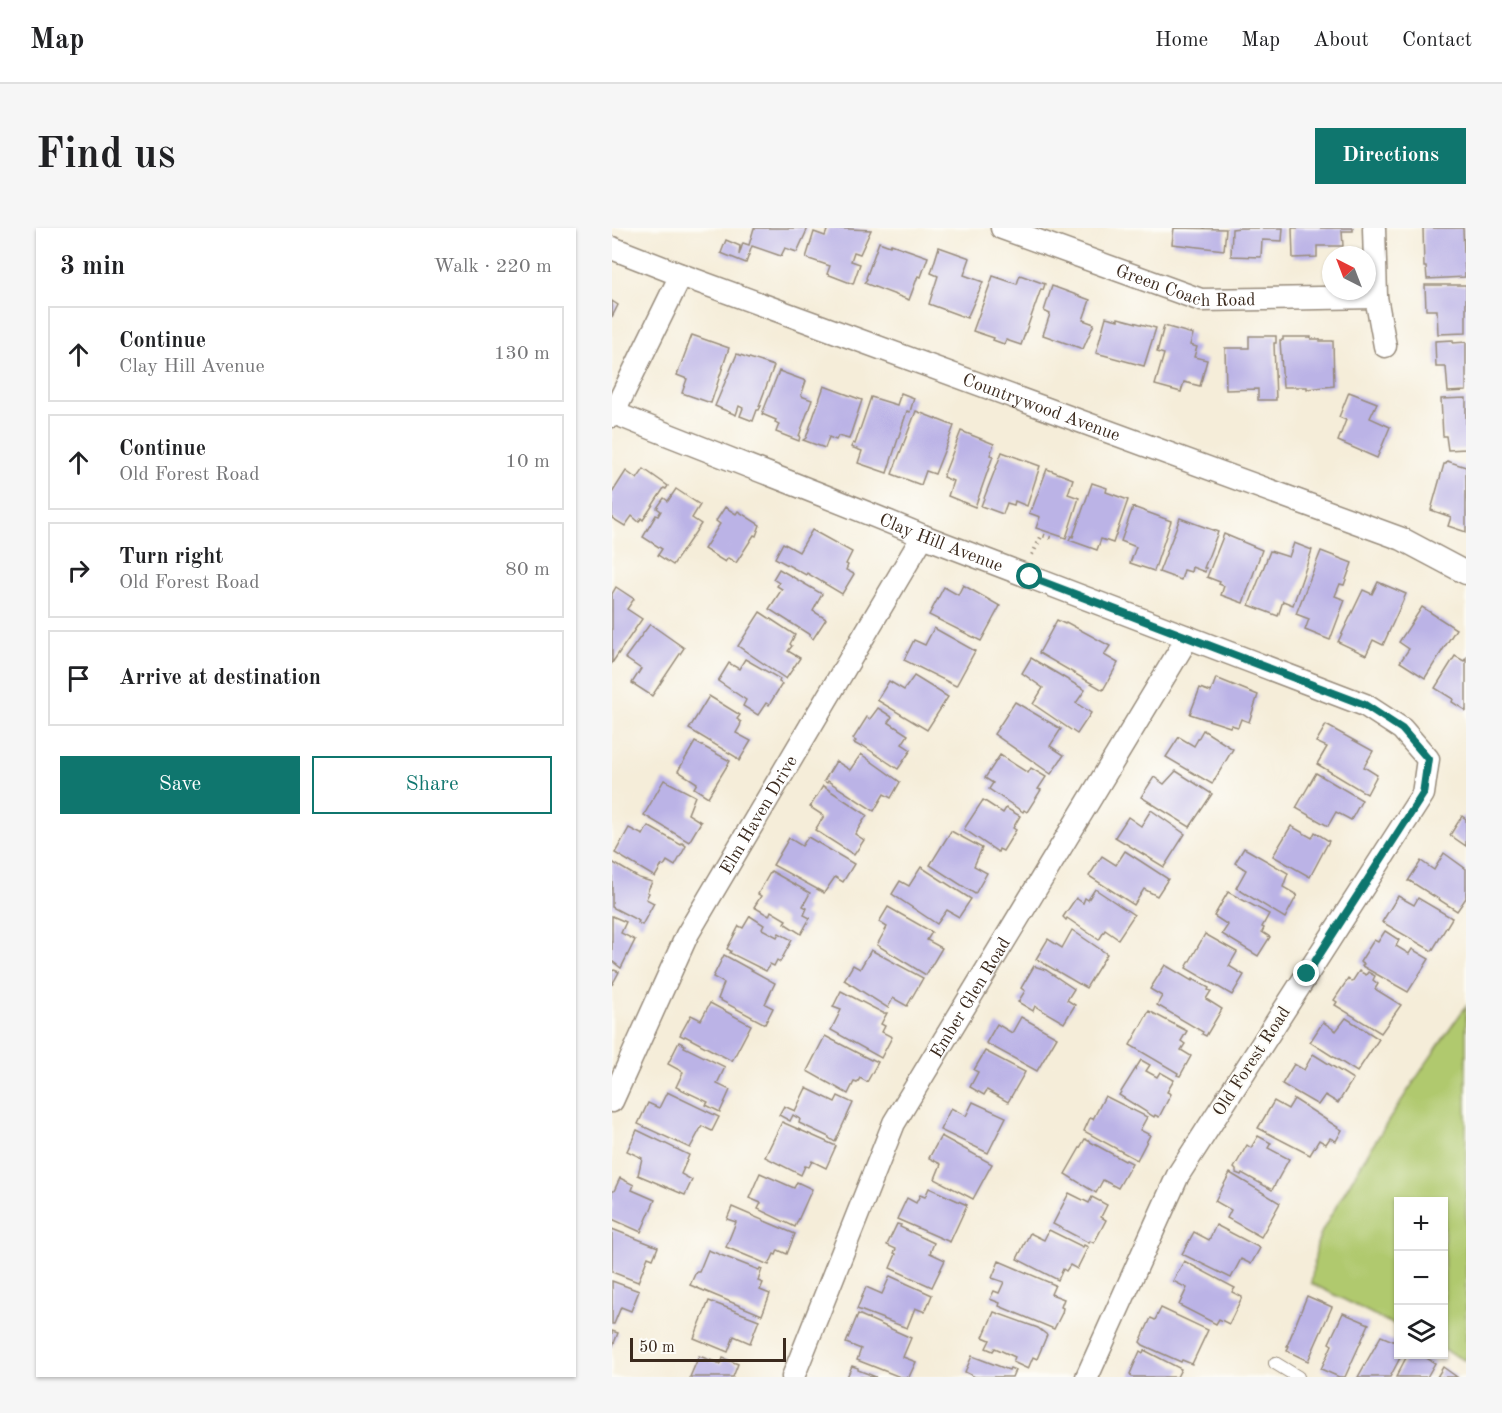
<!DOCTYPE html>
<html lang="en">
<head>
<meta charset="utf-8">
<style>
  :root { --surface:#fff; --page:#f6f6f6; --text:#202124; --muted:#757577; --line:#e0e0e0; --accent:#0f766e }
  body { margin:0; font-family:"Old Standard TT",serif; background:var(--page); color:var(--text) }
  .controls { position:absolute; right:18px; bottom:18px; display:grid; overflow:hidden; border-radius:0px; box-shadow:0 2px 4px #0004 }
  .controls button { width:54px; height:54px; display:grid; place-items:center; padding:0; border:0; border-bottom:2px solid var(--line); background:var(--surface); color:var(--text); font:30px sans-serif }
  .compass { position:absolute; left:710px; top:18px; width:54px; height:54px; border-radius:50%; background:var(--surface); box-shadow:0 2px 4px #0004; rotate:318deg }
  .scale { position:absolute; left:18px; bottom:15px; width:156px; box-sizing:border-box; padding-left:6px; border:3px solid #3b2a1e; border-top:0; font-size:16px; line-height:21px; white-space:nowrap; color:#3b2a1e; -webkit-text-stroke:4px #fdfcf7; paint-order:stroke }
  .stop { position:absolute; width:18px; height:18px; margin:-14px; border:4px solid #0f766e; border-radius:50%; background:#fff }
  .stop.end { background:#0f766e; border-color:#fff; box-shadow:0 2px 6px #0008 }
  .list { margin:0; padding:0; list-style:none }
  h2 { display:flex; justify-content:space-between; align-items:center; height:78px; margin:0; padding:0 24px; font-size:26px }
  h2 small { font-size:20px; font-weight:400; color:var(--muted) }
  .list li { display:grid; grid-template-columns:39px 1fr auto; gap:18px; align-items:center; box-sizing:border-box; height:96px; margin:0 12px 12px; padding:0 12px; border:2px solid var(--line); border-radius:0px }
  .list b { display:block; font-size:22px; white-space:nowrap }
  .list p { margin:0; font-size:20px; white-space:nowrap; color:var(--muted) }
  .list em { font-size:20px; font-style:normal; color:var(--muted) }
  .actions { display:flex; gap:12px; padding:18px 24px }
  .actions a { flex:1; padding:14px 0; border:2px solid var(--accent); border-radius:0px; text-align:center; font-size:21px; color:var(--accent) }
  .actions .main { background:var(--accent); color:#fff }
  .icon { flex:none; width:33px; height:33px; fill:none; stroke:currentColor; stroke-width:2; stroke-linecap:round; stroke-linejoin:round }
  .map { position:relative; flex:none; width:854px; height:1149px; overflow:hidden; border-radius:0px }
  header { display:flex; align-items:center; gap:36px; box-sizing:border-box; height:84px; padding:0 30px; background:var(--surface); border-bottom:2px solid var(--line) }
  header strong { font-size:28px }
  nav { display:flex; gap:33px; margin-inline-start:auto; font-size:21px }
  .intro { display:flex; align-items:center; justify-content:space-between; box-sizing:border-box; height:144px; padding:0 36px }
  h1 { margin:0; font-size:42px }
  .button { padding:15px 27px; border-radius:0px; background:var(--accent); color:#fff; font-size:21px; font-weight:700 }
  main { display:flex; gap:36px; padding:0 36px }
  aside { flex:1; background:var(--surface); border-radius:0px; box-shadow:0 2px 4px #0004 }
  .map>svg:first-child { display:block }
</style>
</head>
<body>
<header>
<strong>Map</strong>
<nav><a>Home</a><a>Map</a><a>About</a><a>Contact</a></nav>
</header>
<div class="intro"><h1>Find us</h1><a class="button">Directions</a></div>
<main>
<aside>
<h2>3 min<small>Walk · 220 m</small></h2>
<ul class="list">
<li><svg class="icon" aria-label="ahead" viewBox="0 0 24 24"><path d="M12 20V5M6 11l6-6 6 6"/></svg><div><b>Continue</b><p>Clay Hill Avenue</p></div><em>130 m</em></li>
<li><svg class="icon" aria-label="ahead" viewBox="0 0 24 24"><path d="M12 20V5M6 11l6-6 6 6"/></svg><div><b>Continue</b><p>Old Forest Road</p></div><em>10 m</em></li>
<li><svg class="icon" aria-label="right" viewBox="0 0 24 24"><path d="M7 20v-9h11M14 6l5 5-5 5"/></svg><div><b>Turn right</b><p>Old Forest Road</p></div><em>80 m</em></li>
<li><svg class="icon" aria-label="arrive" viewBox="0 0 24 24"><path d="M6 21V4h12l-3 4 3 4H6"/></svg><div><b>Arrive at destination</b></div></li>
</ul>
<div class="actions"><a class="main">Save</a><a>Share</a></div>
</aside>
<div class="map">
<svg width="854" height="1149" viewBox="0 0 854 1149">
  <rect width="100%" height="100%" fill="#fdfcf7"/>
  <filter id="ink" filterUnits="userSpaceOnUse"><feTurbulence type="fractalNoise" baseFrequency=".0167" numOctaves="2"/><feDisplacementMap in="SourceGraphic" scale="12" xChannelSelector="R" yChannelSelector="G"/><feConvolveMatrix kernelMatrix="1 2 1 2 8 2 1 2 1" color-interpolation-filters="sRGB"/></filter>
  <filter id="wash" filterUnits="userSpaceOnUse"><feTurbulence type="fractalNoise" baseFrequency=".008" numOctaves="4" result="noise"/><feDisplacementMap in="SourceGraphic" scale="24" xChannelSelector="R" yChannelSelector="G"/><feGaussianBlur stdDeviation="1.35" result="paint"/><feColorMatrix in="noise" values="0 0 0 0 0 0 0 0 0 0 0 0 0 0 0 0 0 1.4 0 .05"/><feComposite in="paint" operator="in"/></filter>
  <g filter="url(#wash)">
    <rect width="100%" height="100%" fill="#f5edd9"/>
    <!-- green -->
    <path fill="#b0c96e" stroke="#767a46" stroke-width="1.5" d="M854,778V1133L832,1122V974H786V1099L699,1055L705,1016L710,1003C754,925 802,851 854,778Z"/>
    <g id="blocks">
      <!-- building -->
      <g fill="#bbb3e6">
        <path d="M142,0H196L185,24L173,20L169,28L140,18L134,35L109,25L114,12L128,18L127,27L131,15L137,17Z"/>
        <path d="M216,0L259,2L248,26L242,24L239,33L248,36L241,56L215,46L218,38L194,30L202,4L213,8Z"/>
        <path d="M562,0L614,1L612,22L560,16Z"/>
        <path d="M628,0H671L670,13L650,12L649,29L619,28L620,1Z"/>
        <path d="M680,0H741V3H730L731,18H705V29L681,30Z"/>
        <path d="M811,0H851L853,49L815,51L814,39H812Z"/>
        <path d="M267,14L278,18L279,16L316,29L309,49L306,48L297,72L252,55L255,51L254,50Z"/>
        <path d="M327,19L358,30L352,47L371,54L355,90L317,76L326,48L319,45Z"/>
        <path d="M408,47L433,56L431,62L429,61L409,117L394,112L392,116L381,112L382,110L361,103L381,48L405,56Z"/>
        <path d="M813,57H854V105L826,106L825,82H814Z"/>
        <path d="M440,58L478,72L471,92L482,96L471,121L431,107L438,86L432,83Z"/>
        <path d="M0,73L6,77L0,89Z"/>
        <path d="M494,89L506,92V90L544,100L532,138L484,125Z"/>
        <path d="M552,98L581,106L578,117L585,119L582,129L595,132L588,158L572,154L569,164L543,157L552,126L545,124Z"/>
        <path d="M80,107L117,120L99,175L70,165L75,151L65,147Z"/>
        <path d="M637,108H664V115H662L664,172H646V161L614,162L613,120H637Z"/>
        <path d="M671,109H699V111H708V113H721L722,158L695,161V159H671L668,112H671Z"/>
        <path d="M841,112V115L854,114V163L836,164L834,139H824L823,113Z"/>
        <path d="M125,126L162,138L147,178H149L147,182H145L141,193L128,188L131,180L127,178L124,187L103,178Z"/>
        <path d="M167,143L194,153L189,168L200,172L187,208H188L187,213L164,204L167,196L163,194L164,192L150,186Z"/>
        <path d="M212,158L250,172L237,211L226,208L224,212L217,209L213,220L191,212L194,210Z"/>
        <path d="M737,164L765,175L758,190L778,199L765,230L726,213L734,192L727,189Z"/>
        <path d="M289,165L302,170L298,184L295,183L275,245L246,235L250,223L239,219L241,215L243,216L259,169L285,177Z"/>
        <path d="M854,170V221L836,222L834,208H831L829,171Z"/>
        <path d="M304,183L342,198L323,246L314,243L309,257L280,246Z"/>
        <path d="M349,203L382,216L378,227L381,228L363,279L336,268L341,253L331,249Z"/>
        <path d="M390,224L428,238L415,278L403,273L402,277L395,275L391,286L369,278Z"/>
        <path d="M835,233L854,239V304L836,298L839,289L819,282L832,236H834Z"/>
        <path d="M32,241L56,258L54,261L52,260L31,292L29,290L27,294L20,288L13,298L0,290V265L14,243L25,251Z"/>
        <path d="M435,241L461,251L456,266L467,270L454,310L424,300L428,289L417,285L419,280L420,281Z"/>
        <path d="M480,255L495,260L494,264L516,272L501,315L489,311L485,322L457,312L459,308L461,309Z"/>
        <path d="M64,261L88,277L80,290L89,296L61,337L46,327L50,321L31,309L44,287L46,288L49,283L45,280L52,270L56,273Z"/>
        <path d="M113,279L124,286L126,283L148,297L144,308L142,307L124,335L116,330L113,334L92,321L108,296L104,293Z"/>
        <path d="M521,279L559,293L542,343L518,335L524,319L509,313Z"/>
        <path d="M568,290L606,304L592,340H594L593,344L580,339L579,344L572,342L569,352L547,344Z"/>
        <path d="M200,302L240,324L234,336L236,337L234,342L242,346L230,366L195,345L194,347L163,330L171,315L187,324Z"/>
        <path d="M612,306L650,322L631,375L609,367L612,358L607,356L608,354L595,349Z"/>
        <path d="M682,315L700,322L681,377L671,373L666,388L637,377L658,323L677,329Z"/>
        <path d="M709,323L740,335L732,357L728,356L723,368L733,372L718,412L693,402L697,391L684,386Z"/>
        <path d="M167,341L210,366L201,383L214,391L201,411L197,408L198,407L157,381L170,361L165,358L167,355L161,351Z"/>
        <path d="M766,354L794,366L771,417L761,412L754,427L726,414L751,362L760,366Z"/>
        <path d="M351,357L388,378L369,413L317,387L332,359L346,367Z"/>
        <path d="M4,359L22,371L15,381L30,391L0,435V366Z"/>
        <path d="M810,379L844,401L813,450L788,434L797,421L787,414Z"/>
        <path d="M148,384L183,407L178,416L180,418L176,423L188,430L174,451L126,418Z"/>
        <path d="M445,392L453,396L454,394L498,418L492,427L506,435L491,462L427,425Z"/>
        <path d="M38,396L72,420L40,468L20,455L29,441L13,430Z"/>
        <path d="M322,400L363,423L344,458L292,432L302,412L313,417Z"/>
        <path d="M843,428L852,433L854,430V483L840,474L841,471L823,460Z"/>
        <path d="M419,430L473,462L464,475L479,485L465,506L421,476L431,460L410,445Z"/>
        <path d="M133,431L168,451L167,454L170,456L157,477L154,475L146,487L131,478L134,472L106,453L117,435L127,441Z"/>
        <path d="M302,448L336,469L315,502L265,472L277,453L292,462Z"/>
        <path d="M604,450L646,467L637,494L629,491L626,499L619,497L618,499L578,486L588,460L599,464Z"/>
        <path d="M97,468L128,487L125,491L129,494L128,498L124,505L139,513L127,533L124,529L77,501Z"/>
        <path d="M403,474L449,501L438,518L452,527L439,546L382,506Z"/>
        <path d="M266,480L280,489L276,494L296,507L290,516L299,522L286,541L250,517L249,519L242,515L244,513L241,511L255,489L258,491Z"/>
        <path d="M714,497L761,523L752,539L765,547L755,566L705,536L715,519L704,514Z"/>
        <path d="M591,502L621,521L600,556L554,529L567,509L582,518Z"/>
        <path d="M83,514L118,533L96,569L82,560L85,555L66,543Z"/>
        <path d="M249,526L288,554L279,570L272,566L262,583L216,553L215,555L212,553L224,533L238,542Z"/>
        <path d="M388,527L416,545L419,540L434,549L426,561L429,562L415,584L412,582L411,584L377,561L381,555L373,550Z"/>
        <path d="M564,543L600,566L578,599L529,569L542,549L552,556Z"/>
        <path d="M704,545L750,572L739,592L724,584L716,598L684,580Z"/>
        <path d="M52,552L83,568L76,586L89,594L77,614L32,587Z"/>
        <path d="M211,558L255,587L243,606L252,612L242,627L203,602L212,588L198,579Z"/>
        <path d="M371,572L391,585L394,580L408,588L401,600L404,602L391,623L387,621L386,624L352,601Z"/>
        <path d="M539,582L573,606L552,639L503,609L516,589L529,598Z"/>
        <path d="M850,588L854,591V618L838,607Z"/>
        <path d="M36,598L69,617L70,615L74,618L63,638L55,633L52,638L50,637L43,649L3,625L17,600L31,607Z"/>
        <path d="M679,598L700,610L703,604L717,613L698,649L661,628Z"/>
        <path d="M339,603L370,620L362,638L375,645L363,666L318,637Z"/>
        <path d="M196,609L242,636L231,654L223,649L212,665L161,637L177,610L190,618Z"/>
        <path d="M632,620L676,645L671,659L685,667L673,690L624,660L634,642L623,635Z"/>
        <path d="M513,623L556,651L545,668L532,661L522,677L477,648L490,628L504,637Z"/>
        <path d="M832,625L854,641V670L845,683L798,653H796L809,633L822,642Z"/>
        <path d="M0,634L27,650L40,654L35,664L37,665L34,671L42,675L30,697L26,695L27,693L0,679Z"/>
        <path d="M309,639L359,671L347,689L335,682L325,696L280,666L288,653L297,658Z"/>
        <path d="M159,643L198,665L191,678L195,680L192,687L198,690L189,706L172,695L174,692L159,683L157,688L142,679L149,668L146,666Z"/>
        <path d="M483,661L522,687L506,711L493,702L487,712L455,690L454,692L451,689L464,670L471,675L473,670L476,672Z"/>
        <path d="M616,664L657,686L650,699L652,700L650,704L658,709L646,728L610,706L616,697L602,688Z"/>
        <path d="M786,668L802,677L806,670L840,690L820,723L770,694Z"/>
        <path d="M276,679L320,704L315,712L330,720L314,747L265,717L275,699L267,694Z"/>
        <path d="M0,688L14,694L9,705L23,712L9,740L0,733Z"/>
        <path d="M138,688L152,697L150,701L165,709L167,705L180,712L168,734L165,732L162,738L158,736L154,743L118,725L119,723L115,721L127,698L131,700Z"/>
        <path d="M460,702L495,726L474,760L424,731L436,711L450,720Z"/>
        <path d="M773,703L787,712L784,718L797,726L800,721L817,731L796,764L750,738L752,736L748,734L762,712L766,714Z"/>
        <path d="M593,706L625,724L617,738L632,747L620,767L574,740Z"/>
        <path d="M259,722L311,750L295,778L281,770L276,780L232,752L241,737L248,741Z"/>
        <path d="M112,727L163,755L153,776L161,780L153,796L106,771L112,755L101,749Z"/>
        <path d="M553,737L580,753L581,751L597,760L596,762L599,763L594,771L610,781L594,808L590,806L591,804L545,777L550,768L538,761Z"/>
        <path d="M422,738L434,742L462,761L455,772L463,777L452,795L423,778L421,783L406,774L413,763L409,760Z"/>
        <path d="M2,742L7,744L0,757V743Z"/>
        <path d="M747,743L754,747L756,744L763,748L761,752L766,756L763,761L789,777L769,805L723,777L725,774L722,772L736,751L740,754Z"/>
        <path d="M229,763L271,785H275L269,796L273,798L270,804L280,809L269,830L219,802L229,782L221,779Z"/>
        <path d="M98,775L139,797L120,833L73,808L72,809L68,807L79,787L89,792Z"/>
        <path d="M537,783L575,803L569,813L573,816L569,822L579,828L568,848L565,847L566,845L518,817Z"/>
        <path d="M409,789L445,809L425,843L374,815L385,796L400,805Z"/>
        <path d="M734,790L767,811L745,844L698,814L711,794L724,803Z"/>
        <path d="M213,808L259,832L260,831L266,834L255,854L248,850L245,855L242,854L236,866L195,843Z"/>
        <path d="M67,814L73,817L72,819L113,839L105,856L118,862L108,884L94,877L96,874L64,859L71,844L56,836Z"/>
        <path d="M373,823L413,844L396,874L375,862L372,867L358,859L366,844L362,842Z"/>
        <path d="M701,826L741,851L726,875L713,867L706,877L670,856L682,836L692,842Z"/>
        <path d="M529,832L538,837L534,843L545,849L548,844L562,852L555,864L559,866L547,889L543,887L542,889L507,867Z"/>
        <path d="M194,860L223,874L226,868L241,875L223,914L217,910V909L187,895L188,891L181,887L178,893L167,887L172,878L183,883Z"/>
        <path d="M55,864L107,889L100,903L90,898L78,920L26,896L36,875L47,880Z"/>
        <path d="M493,868L535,889L528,902L538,907L525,932L472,903L478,890L481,891Z"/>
        <path d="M682,871L730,902L724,913L718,910L714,916L707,912L698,927L646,900L662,873L676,881Z"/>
        <path d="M361,874L394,889L376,925L328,902L339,880L354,888Z"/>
        <path d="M170,894L224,918L214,940L200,933L197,939L193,938L189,947L153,929Z"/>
        <path d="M25,902L77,927L69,946L80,952L73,967L26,947L30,930L15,923Z"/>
        <path d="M329,908L380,936L361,971L323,951L329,936L317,930Z"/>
        <path d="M646,908L659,915L656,920L677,931L660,962L630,945L629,947L624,945V942L622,940L635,917L639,920Z"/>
        <path d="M473,911L513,933L514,932L520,935L506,960L491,952L484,965L453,946Z"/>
        <path d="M148,945L182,960L185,954L200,961L183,999L146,981L149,975L137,970Z"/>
        <path d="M618,945L668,975L649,1009L615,990L619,982L603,973Z"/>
        <path d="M8,950L22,957L20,962L43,972L29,1004L0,991V963H2Z"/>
        <path d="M317,960L355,977L338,1014L285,991L295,970L304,975L308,967L313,969Z"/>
        <path d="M457,965L477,975L480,969L495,977L489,989L494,992L482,1015L478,1013L477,1015L441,996Z"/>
        <path d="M120,979L183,1006L175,1026L166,1022L164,1027L162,1026L157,1037L114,1019L124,994L115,991Z"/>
        <path d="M285,996L289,997L288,999L322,1015L318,1025L333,1032L320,1059L278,1040L284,1026L282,1025L284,1021L275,1017Z"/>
        <path d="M604,997L648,1020L639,1036L629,1031L619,1050L570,1026L582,1004L597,1012Z"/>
        <path d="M0,1001L46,1019L41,1031L36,1029L26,1054L0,1044Z"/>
        <path d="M437,1002L471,1019L472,1017L476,1019L465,1041L458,1037L454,1043L451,1041L446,1052L405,1031L418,1005L432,1012Z"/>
        <path d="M96,1022L147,1042L148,1040L150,1041L146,1053L151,1055L148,1062L158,1066L150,1087L78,1057L84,1044H87Z"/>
        <path d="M387,1033L443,1057L439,1066L452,1071L449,1079L451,1080L450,1085L442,1101L387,1078L388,1075L378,1071L382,1063L387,1065L392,1054L380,1050Z"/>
        <path d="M572,1033L623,1060L620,1064L630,1069L617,1096L607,1091L604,1096L567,1077L575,1060L561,1053Z"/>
        <path d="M278,1048L320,1067L313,1084L303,1080L295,1100L245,1081L254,1059L270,1066Z"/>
        <path d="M0,1053L27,1063L19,1083L9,1079L2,1096H0Z"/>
        <path d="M695,1068L720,1079L696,1133L675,1123L677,1118H675Z"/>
        <path d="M97,1073L147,1092L138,1115L122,1108L116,1124L82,1110Z"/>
        <path d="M549,1080L596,1102L580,1136L570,1132L569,1134L531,1117L528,1114L539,1090L543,1092Z"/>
        <path d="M382,1084L426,1100L435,1107L425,1131L421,1129L416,1141L401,1134L403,1129L383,1120L381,1123L374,1120L378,1112L371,1109Z"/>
        <path d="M731,1085L757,1096L733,1149H727L709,1141L720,1117L717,1115Z"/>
        <path d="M246,1086L299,1110L291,1129L304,1134L297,1149H288L245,1132L249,1121L234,1115Z"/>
        <path d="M0,1103L6,1105L0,1120Z"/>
        <path d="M769,1108L786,1115V1126H790L778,1149H746Z"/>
        <path d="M532,1122L569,1141L565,1149H520L518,1146L528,1123L531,1125Z"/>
        <path d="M796,1126H808L823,1135L815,1149H784Z"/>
        <path d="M87,1128L109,1136L111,1130L126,1136L121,1149H78Z"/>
        <path d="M360,1128L397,1142L398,1140L403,1142L400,1149H363L353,1144Z"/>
        <path d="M240,1138L246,1140V1142L264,1149H235Z"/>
        <path d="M831,1139L845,1149H825Z"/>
      </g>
    </g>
  </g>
  <g filter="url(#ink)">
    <use href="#blocks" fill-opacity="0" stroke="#988c7c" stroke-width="1.5"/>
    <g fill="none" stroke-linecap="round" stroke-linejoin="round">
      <!-- service casing -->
      <g stroke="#988c7c" stroke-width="14">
        <path id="service" d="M663,1135L686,1149"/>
      </g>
      <!-- minor casing -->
      <g stroke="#988c7c" stroke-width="25">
        <g id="minor">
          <path id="s1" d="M390,0L589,72L764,69"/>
          <path d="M762,0L764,69L773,118"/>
          <path id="s2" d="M0,20L69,47L790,311L854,345"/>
          <path id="s3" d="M2,185C105,227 209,265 311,308L753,477L790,501L816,531L811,566L566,947L475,1149"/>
          <path d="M0,188L69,47"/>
          <path id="s4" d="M0,873L75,707L311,308"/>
          <path id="s5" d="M181,1149L282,895L576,409"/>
        </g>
      </g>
      <!-- path -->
      <path stroke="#988c7c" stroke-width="4" stroke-dasharray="1.5 4.5" stroke-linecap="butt" d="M420,327L430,307L439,310"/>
      <!-- service -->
      <use href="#service" stroke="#fff" stroke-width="12"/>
      <!-- minor -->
      <use href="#minor" stroke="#fff" stroke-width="22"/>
    </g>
  </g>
  <g fill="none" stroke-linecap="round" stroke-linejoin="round" filter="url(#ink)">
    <!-- route -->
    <path stroke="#0f766e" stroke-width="8" d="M418,349L753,477L790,501L816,531L811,566L695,746"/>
  </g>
  <g text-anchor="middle" stroke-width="4.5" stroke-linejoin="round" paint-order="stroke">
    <!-- street labels -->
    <g font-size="18" fill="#3b2a1e" stroke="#fdfcf7">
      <text dy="6" stroke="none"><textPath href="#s1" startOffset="194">Green Coach Road</textPath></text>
      <text dy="6" stroke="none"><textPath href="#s2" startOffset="458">Countrywood Avenue</textPath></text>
      <text dy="6" stroke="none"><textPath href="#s3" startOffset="352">Clay Hill Avenue</textPath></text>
      <text dy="6" stroke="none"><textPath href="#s4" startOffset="322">Elm Haven Drive</textPath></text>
      <text dy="6" stroke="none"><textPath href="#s5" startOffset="420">Ember Glen Road</textPath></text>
      <text transform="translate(639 833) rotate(-57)" y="6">Old Forest Road</text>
    </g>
  </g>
</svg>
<div class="controls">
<button>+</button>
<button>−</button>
<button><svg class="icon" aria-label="layers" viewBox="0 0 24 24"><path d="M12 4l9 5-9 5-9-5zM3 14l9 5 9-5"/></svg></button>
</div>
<svg class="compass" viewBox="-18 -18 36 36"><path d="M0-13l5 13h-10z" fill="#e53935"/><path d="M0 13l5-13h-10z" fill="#757577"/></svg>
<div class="scale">50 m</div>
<div class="stop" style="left:418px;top:349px"></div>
<div class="stop end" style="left:695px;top:746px"></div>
</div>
</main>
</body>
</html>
